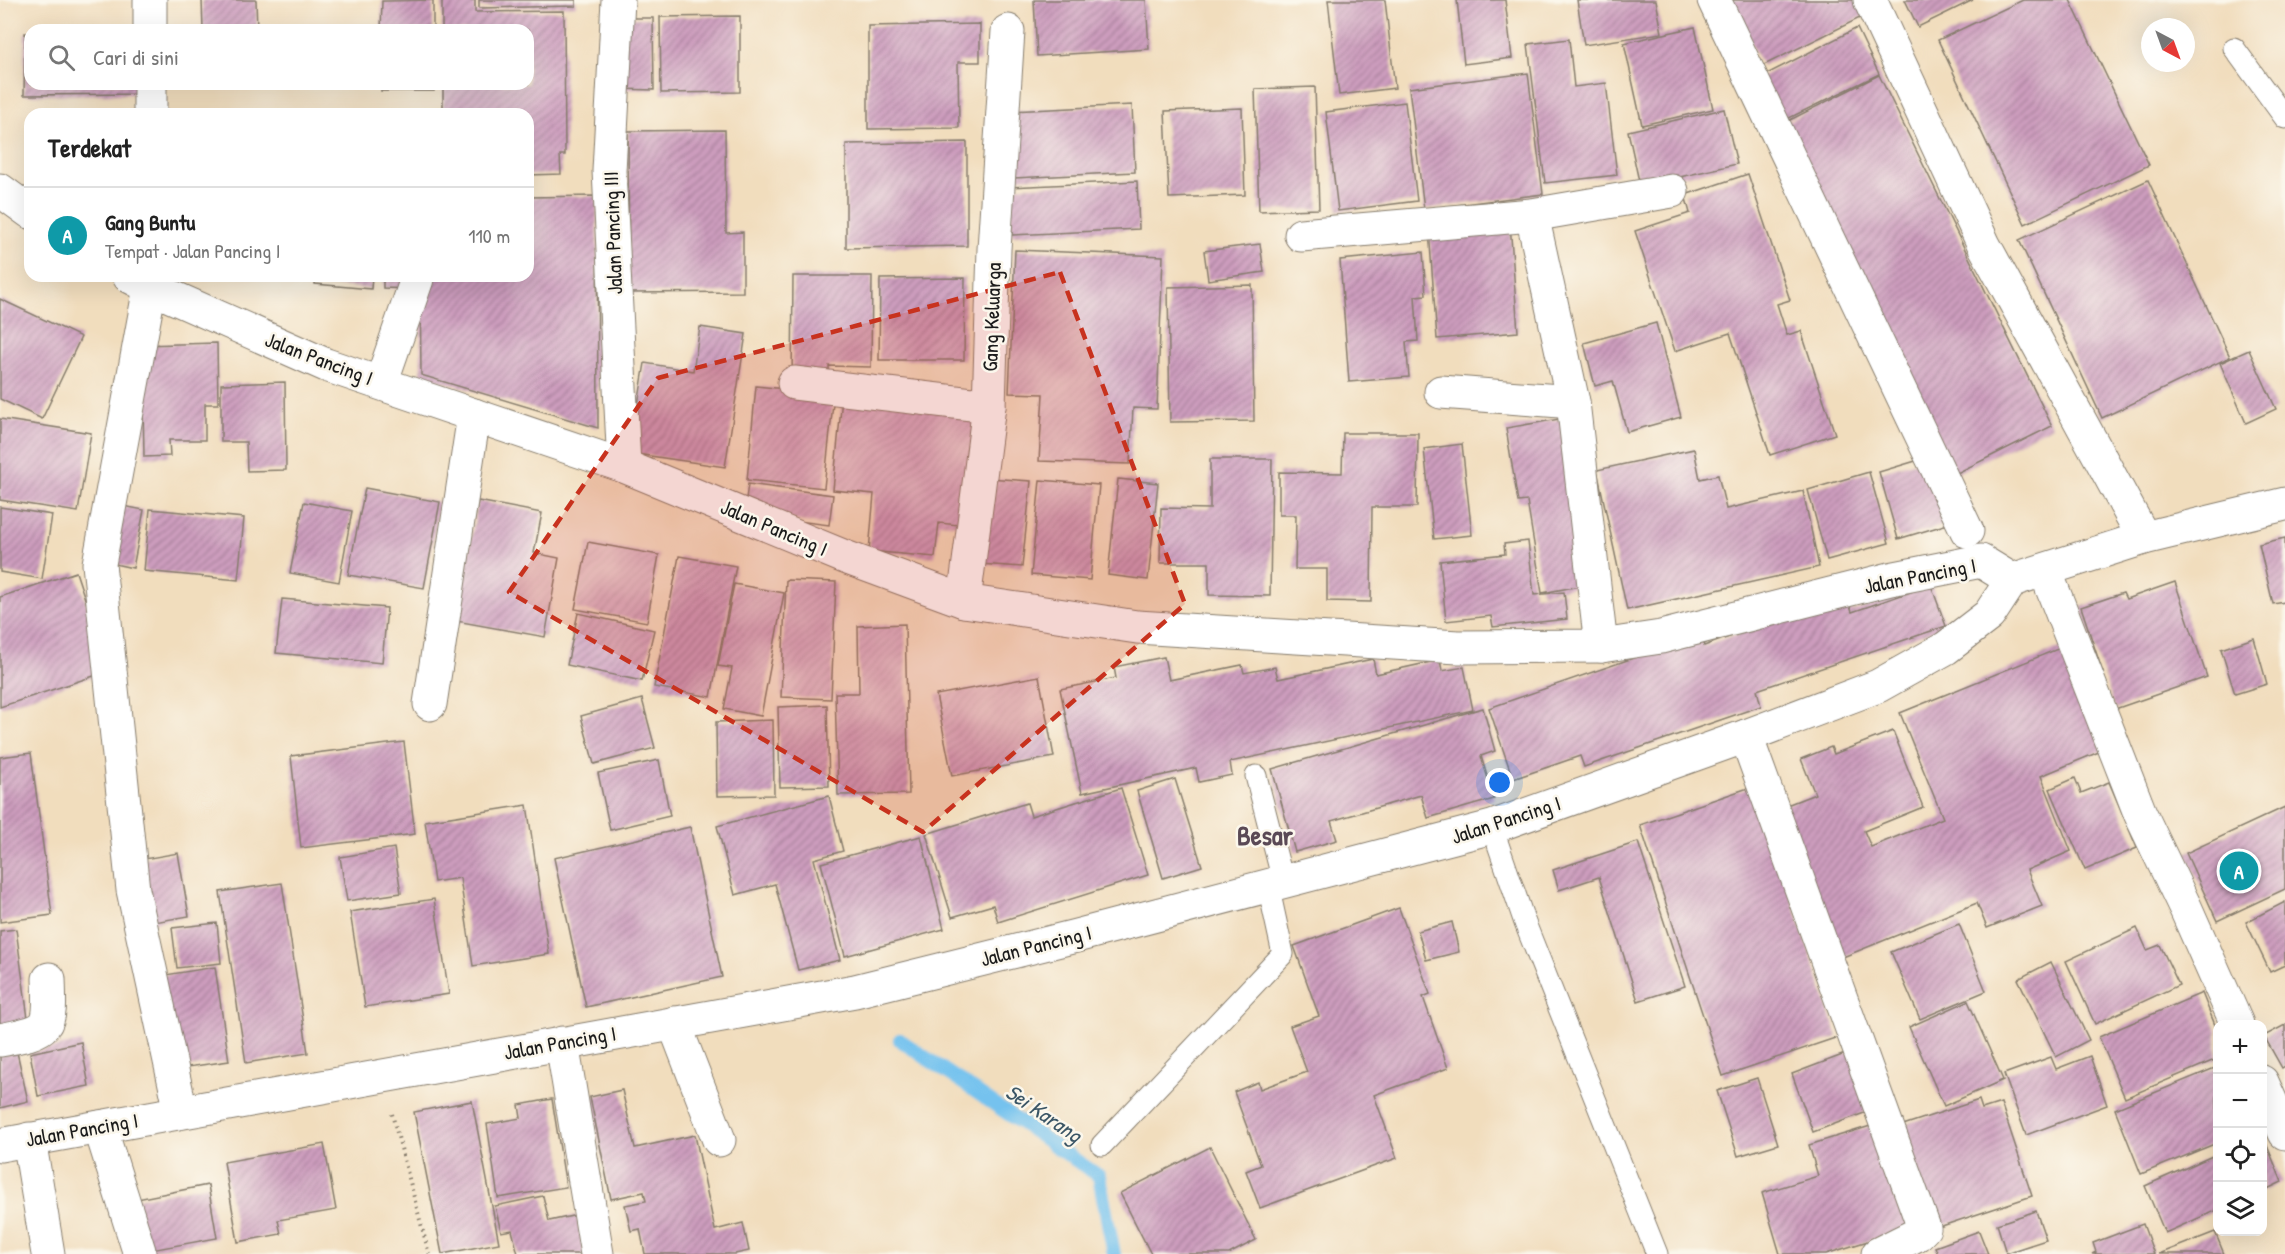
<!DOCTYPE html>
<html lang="id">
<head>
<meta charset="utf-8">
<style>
  :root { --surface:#fff; --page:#f2f2f2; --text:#222; --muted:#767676; --line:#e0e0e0; --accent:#c8321e }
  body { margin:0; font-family:"Patrick Hand",sans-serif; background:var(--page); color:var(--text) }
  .controls { position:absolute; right:18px; bottom:18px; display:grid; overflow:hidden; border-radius:12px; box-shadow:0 6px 24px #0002 }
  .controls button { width:54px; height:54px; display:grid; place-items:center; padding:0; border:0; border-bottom:2px solid var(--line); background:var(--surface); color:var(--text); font:30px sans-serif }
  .compass { position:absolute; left:2141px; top:18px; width:54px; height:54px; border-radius:50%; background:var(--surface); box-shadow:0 6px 24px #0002; rotate:139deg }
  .you { position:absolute; left:1500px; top:783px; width:21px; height:21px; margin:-15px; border:4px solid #fff; border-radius:50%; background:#1a73e8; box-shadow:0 0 0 9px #1a73e833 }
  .badge { display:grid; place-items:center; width:39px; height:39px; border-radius:50%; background:var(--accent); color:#fff; font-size:20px; font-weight:700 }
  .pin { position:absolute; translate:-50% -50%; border:3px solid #fff; box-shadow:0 2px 6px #0006 }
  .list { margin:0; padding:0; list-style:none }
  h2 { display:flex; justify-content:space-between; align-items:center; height:78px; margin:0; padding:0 24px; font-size:26px }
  h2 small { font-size:20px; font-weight:400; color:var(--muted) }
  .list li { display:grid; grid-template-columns:39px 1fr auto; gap:18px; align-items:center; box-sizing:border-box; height:96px; padding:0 24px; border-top:2px solid var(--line) }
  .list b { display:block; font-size:22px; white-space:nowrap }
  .list p { margin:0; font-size:20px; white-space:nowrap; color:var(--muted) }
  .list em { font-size:20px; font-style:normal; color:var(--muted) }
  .icon { flex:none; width:33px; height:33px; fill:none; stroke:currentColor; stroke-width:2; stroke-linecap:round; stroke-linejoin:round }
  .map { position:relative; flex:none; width:2285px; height:1254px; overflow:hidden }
  .search { position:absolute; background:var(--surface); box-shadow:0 6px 24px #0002; left:24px; top:24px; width:510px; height:66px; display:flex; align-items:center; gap:15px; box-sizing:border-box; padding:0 21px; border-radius:18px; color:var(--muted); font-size:22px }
  .panel { position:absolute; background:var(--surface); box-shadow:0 6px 24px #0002; left:24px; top:108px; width:510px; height:174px; border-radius:18px }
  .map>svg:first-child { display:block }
</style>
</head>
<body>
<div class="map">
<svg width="2285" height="1254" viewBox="0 0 2285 1254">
  <defs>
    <pattern id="building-hatch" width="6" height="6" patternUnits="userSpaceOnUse" patternTransform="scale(1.5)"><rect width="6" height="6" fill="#cd9dbe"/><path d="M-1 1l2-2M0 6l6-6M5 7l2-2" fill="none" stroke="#a67f9a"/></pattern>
  </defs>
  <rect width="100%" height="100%" fill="#fbf7ec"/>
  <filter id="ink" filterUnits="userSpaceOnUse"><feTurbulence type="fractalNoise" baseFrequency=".0167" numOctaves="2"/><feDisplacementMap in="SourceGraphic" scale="12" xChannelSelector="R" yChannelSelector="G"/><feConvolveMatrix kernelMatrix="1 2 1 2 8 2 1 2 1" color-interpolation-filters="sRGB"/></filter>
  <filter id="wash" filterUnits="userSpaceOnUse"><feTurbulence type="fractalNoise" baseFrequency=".008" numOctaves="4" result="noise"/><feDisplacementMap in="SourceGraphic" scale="24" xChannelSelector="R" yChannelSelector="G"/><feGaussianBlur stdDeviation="1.35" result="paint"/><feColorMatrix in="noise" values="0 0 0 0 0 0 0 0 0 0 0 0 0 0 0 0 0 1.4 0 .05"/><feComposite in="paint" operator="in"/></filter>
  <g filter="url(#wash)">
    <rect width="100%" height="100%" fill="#f1ddbd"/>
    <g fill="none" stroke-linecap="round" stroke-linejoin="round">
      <!-- stream -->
      <path stroke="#74c2ee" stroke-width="14" d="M900,1040L1099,1176L1114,1254"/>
    </g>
    <g id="blocks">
      <!-- building -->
      <g fill="url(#building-hatch)">
        <path d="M202,0H256L257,30H203Z"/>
        <path d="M433,0V30H381L382,1Z"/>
        <path d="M442,0H475V12L564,11L565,155H560L561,174L528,175V114H443V84H528V30H442Z"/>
        <path d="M479,0H576V6L479,8Z"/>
        <path d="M1034,0H1146L1149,49L1037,56Z"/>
        <path d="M1328,0H1385L1395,88L1339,95Z"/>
        <path d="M1457,0H1505L1512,58L1464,64Z"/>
        <path d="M1577,0H1656L1662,33L1584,45Z"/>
        <path d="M1730,0H1859L1866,15L1762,66Z"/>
        <path d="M1905,0H1973L1918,27Z"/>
        <path d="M2023,0H2070L2149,165L2025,224L1938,40Z"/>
        <path d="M740,16V92L661,93L660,17Z"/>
        <path d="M618,18H653L654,90L618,89Z"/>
        <path d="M980,24V62H958L959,128L868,129V26Z"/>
        <path d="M1695,27L1713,109L1642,125L1624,43Z"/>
        <path d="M1857,28L1879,74L1781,122L1759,78Z"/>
        <path d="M25,33H30V84H143L142,94L24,95Z"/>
        <path d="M1569,39L1574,87L1606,83L1617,175L1545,183L1528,44Z"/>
        <path d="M1528,73L1543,194L1424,209L1409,88Z"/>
        <path d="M1879,75L2052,426L1949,477L1776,127Z"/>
        <rect x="381" y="84" width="53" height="7"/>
        <path d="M1315,87L1319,209L1259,211L1255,89Z"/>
        <path d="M1405,102L1417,201L1338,211L1326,112Z"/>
        <path d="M1132,105L1135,172L1014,178L1011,111Z"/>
        <path d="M1242,108L1245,195L1169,198L1165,111Z"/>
        <path d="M1724,109L1737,164L1640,186L1628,131Z"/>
        <path d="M725,130L726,233L743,232V292L629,293L628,131Z"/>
        <path d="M967,142V246L846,248V144Z"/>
        <path d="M1748,174L1790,300L1777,304L1787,335L1801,331L1835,434L1770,455L1730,333L1675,351L1635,231L1690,213L1685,195Z"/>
        <path d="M2148,180L2230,357L2102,418L2019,240Z"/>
        <path d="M1137,181L1139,229L1012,235L1009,187Z"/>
        <path d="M597,196L598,428L421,375L420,276H528V197Z"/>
        <path d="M1510,223L1518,332L1437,339L1429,230Z"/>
        <path d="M1260,244L1264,272L1208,280L1204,251Z"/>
        <path d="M1015,250L1163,256L1157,409L1133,408L1130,464L1039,461L1043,394L1009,393Z"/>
        <path d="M1423,252L1426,295L1415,296L1418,341L1406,342L1409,377L1349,382L1340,260Z"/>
        <path d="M315,276H372L371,289L315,284Z"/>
        <path d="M383,276H412L411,289L383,288Z"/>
        <path d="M793,276H872L871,367L829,366V381H792Z"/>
        <path d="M965,278L964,360H879L880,279Z"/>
        <path d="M1252,285L1254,421L1170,422L1168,287Z"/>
        <path d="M0,299L81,337L42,419L0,399Z"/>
        <path d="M1656,323L1681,417L1627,432L1613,381L1595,386L1584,343Z"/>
        <path d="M700,327L746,334L725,467L630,453L645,363L693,371Z"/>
        <path d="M217,343L218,404H205V440H169L170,456L144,457L142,345Z"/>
        <path d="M2249,350L2276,409L2246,423L2220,363Z"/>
        <path d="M285,382L286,470L247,471L246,442H221V384Z"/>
        <path d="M756,386L834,394L824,488L747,480Z"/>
        <path d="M842,398L980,411L969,526L939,523L935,557L869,551L874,494L833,490Z"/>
        <path d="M1565,418L1591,584L1542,593L1527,501L1518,502L1506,428Z"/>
        <path d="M0,419L91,433L78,512L0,500Z"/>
        <path d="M1343,433H1418L1417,507H1372L1371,602L1327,601V569H1295L1296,515H1279V472L1342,473Z"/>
        <path d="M1462,444L1472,535L1434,539L1424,449Z"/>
        <path d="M1694,449L1700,479L1718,475L1726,509L1803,491L1819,567L1627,610L1597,470Z"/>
        <path d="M1929,457L1948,524L1898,539L1879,472Z"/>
        <path d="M1210,459H1272L1270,596L1209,595V563H1160L1161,508L1210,509Z"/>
        <path d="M1869,472L1889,543L1827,560L1808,490Z"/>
        <path d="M987,478L1031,481L1022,567L980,564Z"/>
        <path d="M1118,479L1158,483L1148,580L1108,575Z"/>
        <path d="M1040,480L1099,485L1090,580L1031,575Z"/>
        <path d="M748,484L833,495L829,525L744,514Z"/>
        <path d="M365,488L440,502L424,588L348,575Z"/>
        <path d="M478,501L542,513L534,553L559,558L545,637L456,621Z"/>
        <path d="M304,502L352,511L339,582L290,573Z"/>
        <path d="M113,504L144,510L133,568L101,561Z"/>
        <path d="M0,507L52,515L42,579L0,572Z"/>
        <path d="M150,509L244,518L238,580L144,571Z"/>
        <path d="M2285,538V602L2273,604L2259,544Z"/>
        <path d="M1528,541L1534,595L1564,592L1567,619L1493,627L1491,616L1446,621L1440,561L1505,554L1504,544Z"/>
        <path d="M588,542L659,555L647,622L575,609Z"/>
        <path d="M679,556L736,566L711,697L654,687Z"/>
        <path d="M76,572L109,671L0,707V597Z"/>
        <path d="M786,580L836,582L831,699L781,697Z"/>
        <path d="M2175,582L2207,677L2115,709L2081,607L2123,593L2126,599Z"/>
        <path d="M734,584L784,593L761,716L724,709L732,668L718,666Z"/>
        <path d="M1931,585L1946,626L1757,690L1761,706L1584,767L1580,756L1513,779L1489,708L1700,635L1704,646L1802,611L1848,601L1852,612Z"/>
        <path d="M282,599L387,608L382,663L276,653Z"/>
        <path d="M578,613L654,630L642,681L567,665Z"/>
        <path d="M905,624L909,794L838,795L835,693H859L858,626Z"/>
        <path d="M2254,638L2267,684L2235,694L2221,649Z"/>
        <path d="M2065,646L2106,749L2041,776L2071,851L2027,870L2042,906L1987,928L1977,903L1838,959L1779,808L1815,794L1801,759L1831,747L1834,754L1893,731L1923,807L1864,831L1871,847L1943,818L1900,713Z"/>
        <path d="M1164,657L1169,680L1242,665L1244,673L1275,667L1278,679L1373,659L1376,674L1440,660L1442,671L1464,667L1473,710L1230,762L1232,775L1199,782L1196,768L1082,793L1060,689L1116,678L1114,667Z"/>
        <path d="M1039,676L1054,757L952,776L936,695Z"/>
        <path d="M642,699L655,748L594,764L581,716Z"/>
        <path d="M827,705L829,786L780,787L778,707Z"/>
        <path d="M1483,708L1495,751L1481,756L1494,799L1428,818L1421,795L1331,821L1337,840L1295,852L1272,769Z"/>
        <path d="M773,720L774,795L717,796L716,722Z"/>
        <path d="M404,742L415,834L301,848L291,756Z"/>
        <path d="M31,753L52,915L0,922V757Z"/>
        <path d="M659,760L670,816L610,830L598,773Z"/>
        <path d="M2075,778L2081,793L2109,782L2137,848L2085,870L2050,789Z"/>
        <path d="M1175,779L1202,866L1163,878L1137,791Z"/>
        <path d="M1754,786L1838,1037L1723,1076L1640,825Z"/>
        <path d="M1121,788L1148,875L998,922L993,905L952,917L926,834L1027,803L1031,816Z"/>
        <path d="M829,796L843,851L814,859L840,960L798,970L775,884L735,895L717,826Z"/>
        <path d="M527,805L549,954L473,966L460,878L434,882L425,821Z"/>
        <path d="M2285,807V889L2217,921L2186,853Z"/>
        <path d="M690,827L722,977L586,1007L554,858Z"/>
        <path d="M921,836L944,929L845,956L821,863Z"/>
        <path d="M1638,842L1685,986L1638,1001L1599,877L1559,890L1553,870Z"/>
        <path d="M394,848L401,893L347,901L340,857Z"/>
        <path d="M178,853L189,916L149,923L138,860Z"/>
        <path d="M282,883L308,1053L246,1063L220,892Z"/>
        <path d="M434,899L449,994L365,1007L350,912Z"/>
        <path d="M2285,902V965L2270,972L2246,922Z"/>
        <path d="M1399,908L1430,994L1423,997L1448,1068L1374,1095L1397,1158L1260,1208L1246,1171L1261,1165L1234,1092L1258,1082L1260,1089L1307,1072L1290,1026L1319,1016L1294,946Z"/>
        <path d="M1452,922L1459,952L1426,960L1418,931Z"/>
        <path d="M217,923L221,963L177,968L172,928Z"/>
        <path d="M1959,924L1986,991L1920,1019L1891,952Z"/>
        <path d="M2137,928L2147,950L2160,945L2179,985L2095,1024L2066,961Z"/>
        <path d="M16,929L29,1026L0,1030V931Z"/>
        <path d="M2051,962L2089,1040L2056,1057L2018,979Z"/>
        <path d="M215,967L229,1061L174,1069L159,976Z"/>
        <path d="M2202,993L2217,1030V1059L2125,1098L2099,1037Z"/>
        <path d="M1968,1001L2003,1080L1944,1106L1909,1027Z"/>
        <path d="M2285,1025V1066L2282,1068L2264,1036Z"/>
        <path d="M81,1042L89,1086L38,1096L30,1053Z"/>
        <path d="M1853,1051L1875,1109L1813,1132L1792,1074Z"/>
        <path d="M17,1052L28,1101L0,1108V1056Z"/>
        <path d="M2090,1056L2107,1105L2026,1135L2004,1074L2051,1057L2056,1069Z"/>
        <path d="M2217,1067V1143L2141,1174L2115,1109Z"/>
        <path d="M1757,1078L1778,1144L1738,1156L1717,1091Z"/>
        <path d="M622,1090L635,1148L695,1135L715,1230L743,1223L749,1251L735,1254H645L640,1229L631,1231L625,1205L646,1201L644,1192L611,1199L590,1097Z"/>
        <path d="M552,1099L566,1187L498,1198L487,1124L521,1118L519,1105Z"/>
        <path d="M1979,1100L1982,1109L2001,1103L2032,1196L1927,1231L1894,1128Z"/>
        <path d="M472,1101L499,1243L442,1254L414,1112Z"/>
        <path d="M1877,1124L1910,1228L1826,1254H1780L1762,1193L1818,1176L1809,1145Z"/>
        <path d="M2263,1136L2282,1182L2263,1191Z"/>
        <path d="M324,1144L336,1210L278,1220L281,1234L238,1242L224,1162Z"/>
        <path d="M1210,1147L1256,1240L1229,1254H1151L1120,1193Z"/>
        <path d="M2217,1154V1210L2165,1233L2145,1186Z"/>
        <path d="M208,1185L217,1238L146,1251L137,1199Z"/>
        <path d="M543,1196L549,1221L577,1215L585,1254H518L512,1230L501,1232L495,1206Z"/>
        <path d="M2036,1211L2046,1240L2006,1253L1997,1224Z"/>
        <path d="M2143,1224L2154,1254H2092L2096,1252L2093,1243Z"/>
        <path d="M1979,1231L1988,1254H1938L1935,1247Z"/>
        <path d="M2215,1232L2224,1254H2159Z"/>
      </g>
    </g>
  </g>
  <g filter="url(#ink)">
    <use href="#blocks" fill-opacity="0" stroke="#867c6c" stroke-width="1.5"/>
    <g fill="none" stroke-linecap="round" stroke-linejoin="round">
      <!-- service casing -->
      <g stroke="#867c6c" stroke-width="23">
        <g id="service">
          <path d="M2234,48L2285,118"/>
          <path d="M1256,776L1283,881"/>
          <path d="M1492,827L1525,923L1657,1254"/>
          <path d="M1102,1145L1283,954L1268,885"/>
        </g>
      </g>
      <!-- minor casing -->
      <g stroke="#867c6c" stroke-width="35">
        <g id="minor">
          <path d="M618,0L609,171L624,466"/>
          <path d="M1714,0L1967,531"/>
          <path d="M1870,0L1984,245L2144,538"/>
          <path d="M150,30V0"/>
          <path d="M150,114V84"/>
          <path d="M0,190L30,212"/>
          <path d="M1532,215L1573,402L1601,646"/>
          <path d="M1301,235L1532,215L1672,191"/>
          <path d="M129,276L150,287L326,365L624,466L845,557L964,601L1137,627L1458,647L1601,646L1661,637L1890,579L1981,561L2012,580"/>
          <path d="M150,276V287L99,564L133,890L181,1112"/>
          <path d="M381,383L417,279"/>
          <path d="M794,383L989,406"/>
          <path d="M1441,392L1573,402"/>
          <path d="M2045,570L2140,813L2186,909L2237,1024"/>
          <path d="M964,601L989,406L994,249L1008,31"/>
          <path d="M430,704L474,415"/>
          <path d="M1746,736L1924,1228L1918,1234L1878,1254"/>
          <path d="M674,1023L719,1140"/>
          <path d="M0,1040C51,1030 51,1030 49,979"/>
          <path d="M562,1043L597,1254"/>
          <path d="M2262,1082L2285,1133"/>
          <path d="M100,1127L139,1251"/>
          <path d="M29,1139L48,1254"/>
        </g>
      </g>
      <!-- secondary casing -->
      <g stroke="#867c6c" stroke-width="35">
        <path id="secondary" d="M0,1145L855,991L1076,936L1492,827L1746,736L1878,686L1946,648L1989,615L2012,580L2144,538L2285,504"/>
      </g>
      <!-- path -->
      <path stroke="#867c6c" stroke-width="4" stroke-dasharray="1.5 4.5" stroke-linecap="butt" d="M392,1114L429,1254"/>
      <!-- service -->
      <use href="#service" stroke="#fff" stroke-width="21"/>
      <!-- minor -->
      <use href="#minor" stroke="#fff" stroke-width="33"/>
      <!-- secondary -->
      <use href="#secondary" stroke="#fff" stroke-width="33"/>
    </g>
  </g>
  <!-- marked area -->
  <path fill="#c8321e" fill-opacity="0.2" stroke="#c8321e" stroke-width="4.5" stroke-dasharray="12 8" stroke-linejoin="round" d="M1060,272L1185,604L923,832L509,592L658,378Z"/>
  <g text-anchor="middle" stroke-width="5" stroke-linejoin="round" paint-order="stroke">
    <!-- street labels -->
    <g font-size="21" fill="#1c1c1c" stroke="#fbf7ec">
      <text transform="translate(613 233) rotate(-92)" y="7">Jalan Pancing III</text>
      <text transform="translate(992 317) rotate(-88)" y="7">Gang Keluarga</text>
      <text transform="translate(319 359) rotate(21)" y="7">Jalan Pancing I</text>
      <text transform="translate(774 528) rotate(23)" y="7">Jalan Pancing I</text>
      <text transform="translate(1920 576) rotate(-11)" y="7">Jalan Pancing I</text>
      <text transform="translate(1506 820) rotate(-18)" y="7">Jalan Pancing I</text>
      <text transform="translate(1036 946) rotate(-14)" y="7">Jalan Pancing I</text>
      <text transform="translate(560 1043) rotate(-10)" y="7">Jalan Pancing I</text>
      <text transform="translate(82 1130) rotate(-10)" y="7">Jalan Pancing I</text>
    </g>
    <!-- water labels -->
    <g font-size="22" font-style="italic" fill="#3b5666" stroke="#fbf7ec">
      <text transform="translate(1044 1113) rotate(34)" y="8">Sei Karang</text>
    </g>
    <!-- district labels -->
    <g font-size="27" font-weight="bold" fill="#5a4955" stroke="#fbf7ec">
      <text x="1265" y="845">Besar</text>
    </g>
  </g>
</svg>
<div class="controls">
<button>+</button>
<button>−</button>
<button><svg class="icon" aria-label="locate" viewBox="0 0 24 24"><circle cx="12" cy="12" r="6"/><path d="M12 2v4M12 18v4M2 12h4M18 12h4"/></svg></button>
<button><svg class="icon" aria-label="layers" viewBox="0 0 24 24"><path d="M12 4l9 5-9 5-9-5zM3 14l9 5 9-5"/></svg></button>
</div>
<svg class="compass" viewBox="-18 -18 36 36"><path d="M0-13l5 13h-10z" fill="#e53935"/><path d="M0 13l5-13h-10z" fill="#767676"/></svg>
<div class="you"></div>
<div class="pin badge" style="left:2239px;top:871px;background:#0f9aa8">A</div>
<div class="search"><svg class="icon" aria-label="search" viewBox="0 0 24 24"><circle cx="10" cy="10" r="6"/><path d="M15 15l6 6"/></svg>Cari di sini</div>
<section class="panel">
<h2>Terdekat<small></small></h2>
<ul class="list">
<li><span class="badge" style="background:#0f9aa8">A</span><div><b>Gang Buntu</b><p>Tempat · Jalan Pancing I</p></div><em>110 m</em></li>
</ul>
</section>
</div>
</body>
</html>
